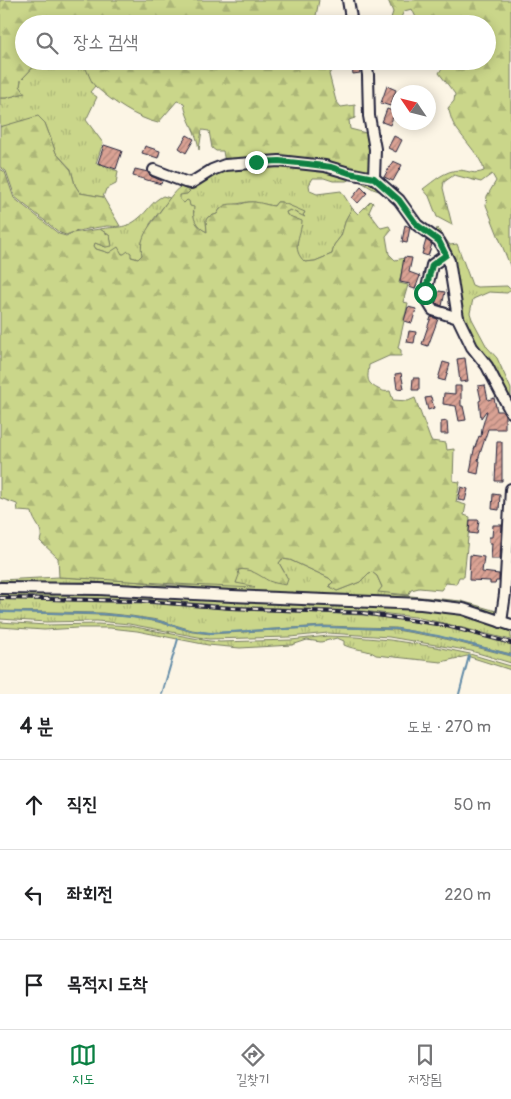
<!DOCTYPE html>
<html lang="ko">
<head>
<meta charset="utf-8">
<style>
  :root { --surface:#fff; --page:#f2f2f2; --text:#202124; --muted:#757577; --line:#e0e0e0; --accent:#0b8043 }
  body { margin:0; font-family:Pangolin,"Poor Story",sans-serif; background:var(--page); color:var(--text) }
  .compass { position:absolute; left:391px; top:85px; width:45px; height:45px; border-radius:50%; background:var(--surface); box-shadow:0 2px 12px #0003; rotate:305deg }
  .stop { position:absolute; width:15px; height:15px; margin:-11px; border:4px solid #0b8043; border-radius:50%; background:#fff }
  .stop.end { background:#0b8043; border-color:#fff; box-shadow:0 1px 5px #0008 }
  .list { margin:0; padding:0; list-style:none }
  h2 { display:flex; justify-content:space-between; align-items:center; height:65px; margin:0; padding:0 20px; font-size:21px }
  h2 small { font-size:16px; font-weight:400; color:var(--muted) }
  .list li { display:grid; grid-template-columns:32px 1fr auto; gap:15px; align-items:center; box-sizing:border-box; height:90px; padding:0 20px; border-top:1px solid var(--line) }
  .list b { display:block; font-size:19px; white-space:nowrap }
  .list em { font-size:16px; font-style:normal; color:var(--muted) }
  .icon { flex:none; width:28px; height:28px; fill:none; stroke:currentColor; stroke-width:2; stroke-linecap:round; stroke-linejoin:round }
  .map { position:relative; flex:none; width:511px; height:694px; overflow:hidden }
  .search { position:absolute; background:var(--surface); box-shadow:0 2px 12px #0003; left:15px; right:15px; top:15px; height:55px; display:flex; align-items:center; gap:12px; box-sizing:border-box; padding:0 18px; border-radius:28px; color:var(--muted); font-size:19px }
  .sheet { height:335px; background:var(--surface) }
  nav { display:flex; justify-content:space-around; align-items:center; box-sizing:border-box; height:70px; border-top:1px solid var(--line); background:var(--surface); font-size:14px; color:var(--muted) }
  nav a { display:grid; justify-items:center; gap:2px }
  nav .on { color:var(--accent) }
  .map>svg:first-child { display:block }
</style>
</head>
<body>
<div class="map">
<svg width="511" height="694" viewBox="0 0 511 694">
  <defs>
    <pattern id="grass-tufts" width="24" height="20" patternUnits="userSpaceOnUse" patternTransform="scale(1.25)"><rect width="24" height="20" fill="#cad68a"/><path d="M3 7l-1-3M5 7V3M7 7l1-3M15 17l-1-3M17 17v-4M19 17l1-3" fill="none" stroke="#adb778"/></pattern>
    <pattern id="forest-firs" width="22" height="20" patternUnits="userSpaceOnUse" patternTransform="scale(1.25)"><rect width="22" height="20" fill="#cad68a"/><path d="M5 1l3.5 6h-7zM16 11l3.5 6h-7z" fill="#adb778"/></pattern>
    <pattern id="building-hatch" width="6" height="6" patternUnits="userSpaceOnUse" patternTransform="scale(1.25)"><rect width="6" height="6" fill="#daa294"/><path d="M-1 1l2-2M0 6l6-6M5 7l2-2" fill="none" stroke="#b0847a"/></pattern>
  </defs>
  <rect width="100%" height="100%" fill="#fcf5e5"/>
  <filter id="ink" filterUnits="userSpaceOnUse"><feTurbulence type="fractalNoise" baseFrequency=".02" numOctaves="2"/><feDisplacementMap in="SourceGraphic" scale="10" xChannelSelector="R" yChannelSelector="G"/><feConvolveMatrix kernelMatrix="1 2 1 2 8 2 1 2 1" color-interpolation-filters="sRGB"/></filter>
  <g filter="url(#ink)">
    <!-- grass -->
    <g fill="url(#grass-tufts)" stroke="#767c62">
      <path d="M39,61L80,62L85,66L95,86L90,92L97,97L86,120L103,143L96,163L118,171L116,184L106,189L103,197L80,193L75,185L71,169L56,153L45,123L10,125L0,127V98H6L24,93L20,86L21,80Z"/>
      <path d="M243,166H308L369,180L380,185L402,210L400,211L389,197L382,192L373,189L361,182L352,179L346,181H333L324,178H313L309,185L310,191L317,194L341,191L352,208L346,219L341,236L334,245L332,254L315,261L305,262C302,259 298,256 297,251C296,244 298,231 302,225L287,215L286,212L290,210L303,214L305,213L281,202H277L274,206C267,205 261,203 254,202C246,201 228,206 220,209L217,214L208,217L206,220L207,232C199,229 191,220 194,211L179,200L180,195L182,194L181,186L210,173Z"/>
      <path d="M163,196L170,198L150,224L142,255L138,259L113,251L109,253L96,249L94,246L95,243L106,247L111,243L110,236L100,229C116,226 125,230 139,218C148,211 152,201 163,196Z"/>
      <path d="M437,228L450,245L457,244L472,285L477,287L507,286L511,290L507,293L489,292L473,299L470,313L472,319L487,347L497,358L511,389V408L463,326L455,280L435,236Z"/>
      <path d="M282,559L290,560L329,578L334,582L329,585L337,591L360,582L369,573L372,572L377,576L382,587L391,594L461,601L500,612L498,614H495L472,606L440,601L200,590L93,582L0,584V580L59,577L122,580L169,585H240L236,583L238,570C248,567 261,575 270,581L286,575L279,563Z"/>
      <path d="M0,590L71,591L450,609L511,627V640L443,623L415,617L363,611L230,606L142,599L0,596Z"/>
      <path d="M0,599L142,603L230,609L362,615L415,621L456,629L511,644V654L438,636L396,628L323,626L211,633L192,630L158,620L131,616L102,613L0,611Z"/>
      <path d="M0,612L102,615L131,617L158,622L192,632L211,634L323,627L396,630L437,637L507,655L511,656V663L471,651L389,637L328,633L290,637L209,639L129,624L97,621L46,622L0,619Z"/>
      <path d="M0,622L46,625L98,624L130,626L209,641L220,642L291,640L328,636L355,637L390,640L436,647L470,654L507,665L511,666V670L467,656L441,662L376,655C368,649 354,650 344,645V641L337,638L321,642L307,640L292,645L240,648L208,645L137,631L110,628H77L44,630L0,627Z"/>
    </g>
    <!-- forest -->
    <g fill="url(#forest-firs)" stroke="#767c62">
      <path d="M0,0H319L315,21L322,24H24V61H39L21,80L20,86L25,93L6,98H0Z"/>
      <path d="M388,0H511V268L486,205L487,196L496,181L492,174L481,182L454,175L444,182L443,188L452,225L437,217L429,196L423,189C434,181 445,170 460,170C469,171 474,175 484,171C483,158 460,136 453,123C451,119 450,113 448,108L454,101L455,94L439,73L442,68L441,61H487V24H419L412,9L404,11L398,24H385L391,18L393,12Z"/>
      <path d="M75,61H327L332,70L329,74L336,101L341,107L355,105V118L349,120L350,129L370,134L372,157L370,176L331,166L225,163L223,151H216L212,148L209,131L202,130L199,150C197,131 186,120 184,103L177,101L158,123C136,118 113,102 96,87C87,79 89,63 75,61Z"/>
      <path d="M38,116L45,123L56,153L71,170L75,185L80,193L103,197L120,226C115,227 112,226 107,226C99,227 73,231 66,235L60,233L15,197L6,171L0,167V127Z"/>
      <path d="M0,169L5,172L14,198L59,234L66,236L72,233L100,229L110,236L112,246L106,247L95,243L94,246L96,249L109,253L118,247L122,254H124L128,251L131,253V257L138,259L142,255C138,236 152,224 161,210C167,202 173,192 181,186L190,191L187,194L180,195V200L184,203L187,200L189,201L190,206L194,207C192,218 196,227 207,232L206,220L208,217L217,214C223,204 226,204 237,204C241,205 245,202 249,202C257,201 266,205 274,206L277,202H281L305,212L303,215L305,217L290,210L286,212L287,215L302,221C301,237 290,248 305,262L315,261L332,254L334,245L341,236L346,219L352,208L358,214L371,201L373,203L369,212L381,228L389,226L391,230L386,236L389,254L395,260L405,258L399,283L408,285L403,302L408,303L398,348L401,350V356H389L369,365C368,378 365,382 378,389C383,391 384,392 390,391L393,400L408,401L415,398L431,441L446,443L447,450L454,449L453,481L460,482L456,502L466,505L464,515L470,517L464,577H459L456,584L446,583L441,590L419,588L411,590L408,595L378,592L382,587L377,576L372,572L369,573L360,582L337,591L329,586L333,582L329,578L290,560L282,559L279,563L288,579L286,585C280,584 274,583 269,581C260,576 249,567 238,570L239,575L236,583L252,586L255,588C189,586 125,580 59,577L58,558L40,541C45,529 33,523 32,512L18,511L17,504L0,498Z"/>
    </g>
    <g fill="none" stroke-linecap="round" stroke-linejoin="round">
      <!-- stream -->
      <g stroke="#638ca8" stroke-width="2">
        <path d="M0,612L102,614L131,617L158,621L192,631L211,633L323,627L396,629L438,636L511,655"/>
        <path d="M162,694L178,639"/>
        <path d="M459,694L469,656"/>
      </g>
    </g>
    <!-- building -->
    <g fill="url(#building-hatch)" stroke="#22223b">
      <path d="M351,61H358L360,73L353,74Z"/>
      <path d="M387,86L396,90L390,106L381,103Z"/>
      <path d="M387,109L395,112L390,125L382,122Z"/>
      <path d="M187,135L194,139L186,153L179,148Z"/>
      <path d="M394,136L402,140L396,152L388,148Z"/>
      <path d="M104,145L122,151L116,169L98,163Z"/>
      <path d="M145,146L160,151L158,158L142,153Z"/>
      <path d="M393,161L402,165L393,181L384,177Z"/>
      <path d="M135,169L148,172L151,176L162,181L161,184L133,176Z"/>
      <path d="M361,187L367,193L358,203L352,198Z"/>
      <path d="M405,225L410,227L407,243L402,242Z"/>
      <path d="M426,240L432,244L428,256L422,254Z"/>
      <path d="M404,257L412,258L409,272L420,276L415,289L409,287L410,284L400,282Z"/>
      <path d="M439,291L445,292L442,306L438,304L436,302Z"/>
      <path d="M408,307L416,309L412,323L404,321Z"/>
      <path d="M431,317L438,319L428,346L422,344Z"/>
      <path d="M409,331L416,332L414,343L407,342Z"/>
      <path d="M465,358L468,381L460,382L457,359Z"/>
      <path d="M443,362L450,364L445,381L438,379Z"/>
      <path d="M401,373L404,388L397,389L395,374Z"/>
      <path d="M413,378H419V390H412Z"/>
      <path d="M485,385L488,400L494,398L497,411H503L505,415V429H488L478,460L480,461L478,474L470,472L474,450L479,436L481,437L482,428L487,411H486L481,418L479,401L481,400L478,386Z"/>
      <path d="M455,386H461V406H463L466,420L459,421L456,406L443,404L444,393L455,394Z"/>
      <path d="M431,397L434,408L428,410L425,398Z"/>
      <path d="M447,421L448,434H441V422Z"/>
      <path d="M497,442H502V481H495Z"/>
      <path d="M461,487L468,489L465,501L458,500Z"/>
      <path d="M493,494L500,495L499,510L492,509Z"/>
      <path d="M470,520H479L477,534L469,533Z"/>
      <path d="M493,525H502L500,559H491L492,543H489V537H492Z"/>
      <path d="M470,555L484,557L482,572L499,574V581H496L495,584H490V581L469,580Z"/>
    </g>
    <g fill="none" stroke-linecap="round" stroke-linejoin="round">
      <!-- minor casing -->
      <g stroke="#22223b" stroke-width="14">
        <g id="minor">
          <path d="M348,0L352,24"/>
          <path d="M366,61L368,75L369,116L375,149L374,178"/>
          <path d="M154,170L185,182L191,183L212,170L225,165L279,161L325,166L349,173L374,178L399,200L417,225L439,241L449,261L458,318L472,347L487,366L511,412"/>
          <path d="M446,255L432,265L425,297L433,310L458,318"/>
          <path d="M0,588L99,589L232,596L421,604L463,609L511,625"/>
          <path d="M501,622L505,594L511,489"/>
        </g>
      </g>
      <!-- minor -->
      <use href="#minor" stroke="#fcf5e5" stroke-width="10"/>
      <!-- rail casing -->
      <g stroke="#22223b" stroke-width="4">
        <path id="rail" d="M0,598L142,601L230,608L363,613L443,625L511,643"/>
      </g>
      <!-- rail -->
      <use href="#rail" stroke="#fcf5e5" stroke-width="2" stroke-dasharray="5.5" stroke-linecap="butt"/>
    </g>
  </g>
  <g fill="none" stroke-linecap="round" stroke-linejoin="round" filter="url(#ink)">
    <!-- route -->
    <path stroke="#0b8043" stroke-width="6" d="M256,162L279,161L308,164L331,167L349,173L374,178L399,200L417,225L439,241L446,255L432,265L425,293"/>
  </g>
</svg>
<svg class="compass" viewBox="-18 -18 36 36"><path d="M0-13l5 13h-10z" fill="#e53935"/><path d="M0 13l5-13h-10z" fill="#757577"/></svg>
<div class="stop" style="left:425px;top:293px"></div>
<div class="stop end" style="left:256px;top:162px"></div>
<div class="search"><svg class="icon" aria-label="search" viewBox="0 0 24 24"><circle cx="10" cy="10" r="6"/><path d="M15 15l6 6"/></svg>장소 검색</div>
</div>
<section class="sheet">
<h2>4 분<small>도보 · 270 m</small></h2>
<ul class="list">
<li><svg class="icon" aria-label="ahead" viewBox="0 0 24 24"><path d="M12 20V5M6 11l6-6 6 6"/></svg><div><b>직진</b></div><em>50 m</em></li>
<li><svg class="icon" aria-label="left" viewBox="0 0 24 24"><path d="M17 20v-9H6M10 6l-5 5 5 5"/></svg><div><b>좌회전</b></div><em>220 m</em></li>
<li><svg class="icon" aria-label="arrive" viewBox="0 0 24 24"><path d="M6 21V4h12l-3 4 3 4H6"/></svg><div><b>목적지 도착</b></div></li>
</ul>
</section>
<nav>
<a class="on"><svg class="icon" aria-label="map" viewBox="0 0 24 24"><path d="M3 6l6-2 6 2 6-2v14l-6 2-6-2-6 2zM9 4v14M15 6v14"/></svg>지도</a>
<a><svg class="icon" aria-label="directions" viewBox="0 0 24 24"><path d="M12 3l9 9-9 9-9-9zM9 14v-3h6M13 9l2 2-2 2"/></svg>길찾기</a>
<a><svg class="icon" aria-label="saved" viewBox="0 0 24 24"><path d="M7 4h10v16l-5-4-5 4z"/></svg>저장됨</a>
</nav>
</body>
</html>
